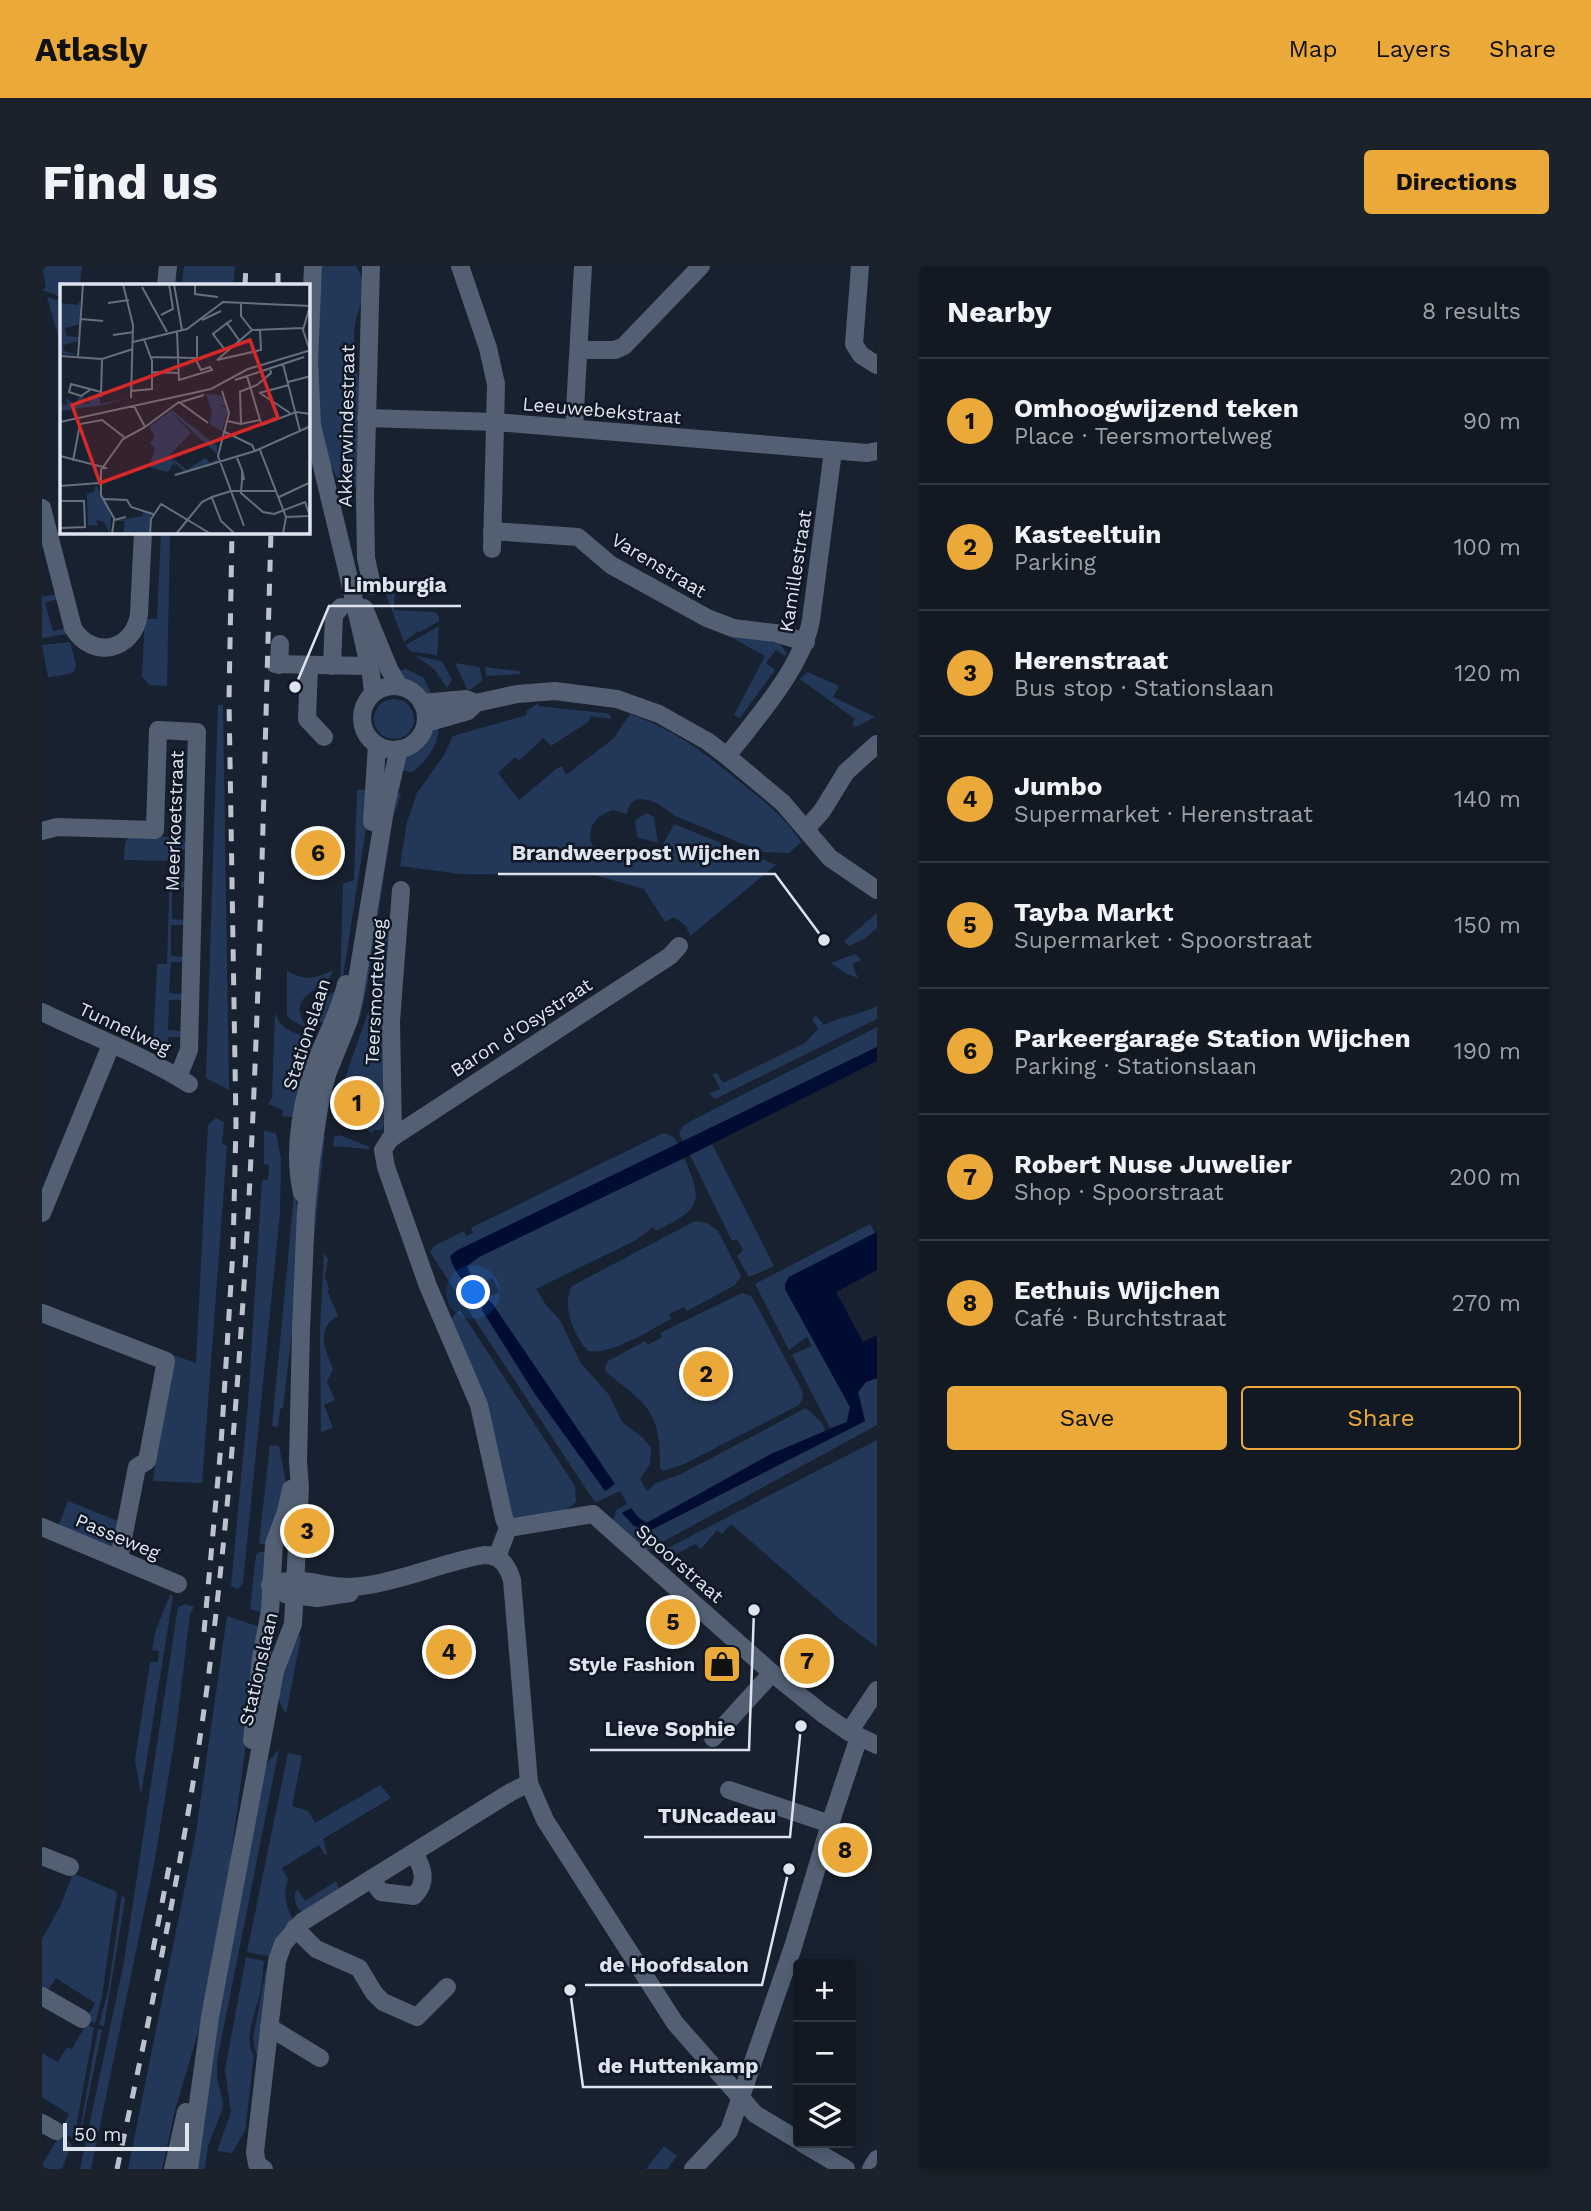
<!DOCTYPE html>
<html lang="en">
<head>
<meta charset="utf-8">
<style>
  :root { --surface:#121923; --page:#1b222b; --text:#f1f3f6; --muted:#9ca0a6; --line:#313841; --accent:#eba939 }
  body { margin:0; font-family:"Work Sans",sans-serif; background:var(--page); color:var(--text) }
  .controls { position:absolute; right:21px; bottom:21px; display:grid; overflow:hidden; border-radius:7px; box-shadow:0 4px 18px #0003 }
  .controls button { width:63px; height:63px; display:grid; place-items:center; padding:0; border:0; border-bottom:2px solid var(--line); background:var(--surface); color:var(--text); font:35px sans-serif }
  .scale { position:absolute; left:21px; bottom:18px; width:126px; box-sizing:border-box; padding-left:7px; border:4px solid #dee4ee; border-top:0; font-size:19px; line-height:24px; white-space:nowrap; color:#dee4ee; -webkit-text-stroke:5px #0f1725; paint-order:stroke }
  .you { position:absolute; left:432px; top:1027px; width:24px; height:24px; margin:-18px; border:5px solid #fff; border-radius:50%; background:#1a73e8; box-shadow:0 0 0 10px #1a73e833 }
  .badge { display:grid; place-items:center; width:46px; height:46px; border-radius:50%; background:var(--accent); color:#111; font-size:23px; font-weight:700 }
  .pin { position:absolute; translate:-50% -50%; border:4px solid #fff; box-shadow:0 2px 7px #0006 }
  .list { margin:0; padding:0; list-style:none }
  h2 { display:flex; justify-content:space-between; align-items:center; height:91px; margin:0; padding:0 28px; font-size:30px }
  h2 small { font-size:23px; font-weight:400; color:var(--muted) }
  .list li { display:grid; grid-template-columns:46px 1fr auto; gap:21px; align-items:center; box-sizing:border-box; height:126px; padding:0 28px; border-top:2px solid var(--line) }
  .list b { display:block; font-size:26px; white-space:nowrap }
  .list p { margin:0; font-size:23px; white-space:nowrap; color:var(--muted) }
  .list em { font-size:23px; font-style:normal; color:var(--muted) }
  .actions { display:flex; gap:14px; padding:21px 28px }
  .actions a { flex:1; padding:16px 0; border:2px solid var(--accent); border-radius:7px; text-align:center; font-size:24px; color:var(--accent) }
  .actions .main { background:var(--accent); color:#111 }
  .icon { flex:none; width:38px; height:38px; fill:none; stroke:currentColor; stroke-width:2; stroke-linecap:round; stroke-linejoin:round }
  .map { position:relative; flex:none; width:835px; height:1903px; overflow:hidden; border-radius:7px }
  header { display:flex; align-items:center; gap:42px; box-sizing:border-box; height:98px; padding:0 35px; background:var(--accent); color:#111 }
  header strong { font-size:33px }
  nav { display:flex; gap:38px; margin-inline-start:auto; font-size:24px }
  .intro { display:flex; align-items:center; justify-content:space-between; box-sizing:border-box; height:168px; padding:0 42px }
  h1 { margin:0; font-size:49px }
  .button { padding:18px 32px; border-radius:7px; background:var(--accent); color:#111; font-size:24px; font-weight:700 }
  main { display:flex; gap:42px; padding:0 42px }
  aside { flex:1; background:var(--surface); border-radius:7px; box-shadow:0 4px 18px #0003 }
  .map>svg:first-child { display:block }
</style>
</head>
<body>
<header>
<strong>Atlasly</strong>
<nav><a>Map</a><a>Layers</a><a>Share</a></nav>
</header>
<div class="intro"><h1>Find us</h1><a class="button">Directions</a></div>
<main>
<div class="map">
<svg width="835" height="1903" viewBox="0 0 835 1903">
  <rect width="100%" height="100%" fill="#18212f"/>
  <!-- green -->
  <g fill="#233859" fill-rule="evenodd">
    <path d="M0,0H40L38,18L19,19V31L0,24L4,21Z"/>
    <path d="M142,0H193L191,19H128L129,14L140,16Z"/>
    <path d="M280,0H314C325,15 320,36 314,53C311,65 311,102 317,113L316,220L301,224C295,210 285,195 282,179C268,128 278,54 280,0Z"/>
    <path d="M5,31L19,35V80Z"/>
    <path d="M119,266L128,267L125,420L107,419L100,410L103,353H115Z"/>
    <path d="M338,313H345V317H353L352,344L393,346L397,351V355L378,366L376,365L362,376Z"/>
    <path d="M0,328L1,331L14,328L15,333L3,337L11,365L24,362L26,368L0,372Z"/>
    <path d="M656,353L728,373V376L737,377L745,387L743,390L734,384L724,397L733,404L698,452L692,449L723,390Z"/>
    <path d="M397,360L395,389L368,385L364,379Z"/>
    <path d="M28,376C37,408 39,407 6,411L0,379Z"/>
    <path d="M374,390L400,395L410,414L405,422L393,404Z"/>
    <path d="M413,397L438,401L440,415L428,424L425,423Z"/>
    <path d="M443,401L477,405L479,408L444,410Z"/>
    <path d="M364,403L382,412L390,430L367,418L355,405Z"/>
    <path d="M765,406L797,420L791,431L833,451L814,461L810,458L813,453L758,413Z"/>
    <circle cx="352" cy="453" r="20"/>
    <path d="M497,437L496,440L562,447L567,448L570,453L549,450L546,456L509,480L501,472L477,495L473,491L456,507L477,534L514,503L520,500L524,509L571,473L588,448C631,463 663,487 698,516C721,534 743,551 759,576L747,587L720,586L631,549C619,538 589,520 585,548L571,544C525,557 558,617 591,582L615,590L632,558L734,599L648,670L644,660L632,651L623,656L602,623L552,609L419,608L358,600L365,556L375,527L402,489L411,470L485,449L484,445Z"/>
    <path d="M176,439H181L187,824L164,812Z"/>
    <path d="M396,461C398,477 383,497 370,506L359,504L366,489Z"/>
    <path d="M315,524H328L327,543L299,724L283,756H275L269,751L268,742L298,722L301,618L312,614Z"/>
    <path d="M351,524L359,528L351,552L325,721L319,748L294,809L284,853L283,827Z"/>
    <path d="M605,547L612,551L616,577L595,571L593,554Z"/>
    <path d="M87,570L138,571L144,577V584H131V615L143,616V621L130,622V653L142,654V659H129V690L141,691V696H129L127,727L140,728V734H127L126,764L139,765V771H126V784L124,788L111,782L115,698H125L128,595L82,594L83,577Z"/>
    <path d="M835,647V662L822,673L807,680L802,675Z"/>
    <path d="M348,651L344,696L341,859L340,864H332L331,867L313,859C345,857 346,819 314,815L300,821L331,732L343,665Z"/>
    <path d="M813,688L819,694L810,698L816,712L803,707L789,697Z"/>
    <path d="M291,704C287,723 254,725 258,747C259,753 263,757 265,762L249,754L245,749V705C261,715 275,713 291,704Z"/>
    <path d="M835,740V753L673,833L667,827L678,823L671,808L675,807L681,817L763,777L776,763L770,753L774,750L782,759C800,750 818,749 835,740Z"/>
    <path d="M233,747C242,770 257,764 272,777L257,852L240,850L241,844L226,838L230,832Z"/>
    <path d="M835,761V781L641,876L637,867L640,861L651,854Z"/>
    <path d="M174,852L182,856L180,878L185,880L160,1217L111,1215L128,1088L154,1097L166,859Z"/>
    <path d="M222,865L234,867L239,893L238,947L201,1317L196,1323L189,1320L206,1138L220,914H226L227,899L222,898Z"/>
    <path d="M621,867L632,871L636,878L414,985L410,997L423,1017L428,1019L432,1016L425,1000L437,991L642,892C663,939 657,943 614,965L611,961L594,974L494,1023L504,1039L518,1054L538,1096L567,1129L580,1156L601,1172L609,1182L608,1198L598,1213L605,1225L614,1217L639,1208L764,1142L780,1157L783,1165L729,1188L604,1257L581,1247L607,1265L823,1155L816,1126L824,1116L835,1112V1159L604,1285L571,1255L574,1244L585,1238L578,1225L555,1236L552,1235L425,1042L458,1026L450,1012L445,1014L444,1021L419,1034L388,986L392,980L422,965L424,970L431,967L429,962ZM440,1037L572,1218L564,1225L493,1128L441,1044Z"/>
    <path d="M251,869L256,960L251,1056L241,1142L238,1143L236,1161L230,1160L251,940L252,911L248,870Z"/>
    <path d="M277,869H283L272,974L273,906Z"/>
    <path d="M298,869L327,881V883L291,880L292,871Z"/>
    <path d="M670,878L732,1000L707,1011L695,990L701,984L695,973L690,975L648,889Z"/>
    <path d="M653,955L665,957L676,965L699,1010L693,1019L645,1045L642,1041L627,1048L629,1053C608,1064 570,1089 546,1085C532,1070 519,1039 530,1020Z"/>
    <path d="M828,958L833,967L747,1011L743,1023L808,1141L805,1156L788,1162L750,1089L770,1080L765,1071L747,1084L713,1018Z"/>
    <path d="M282,987L286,993L283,1011L287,1023L285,1024L296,1050C273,1063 283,1084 291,1103L285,1116L293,1134L282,1139L291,1162L279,1166L278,1063Z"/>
    <path d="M700,1027L709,1030L714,1038L761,1126L760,1134L757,1139L640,1199L621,1205L618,1202C619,1145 606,1140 564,1106L563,1101L566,1095L603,1075L605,1079L620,1071L618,1067Z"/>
    <path d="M418,1044L533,1220L534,1236C522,1248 486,1259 471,1252L408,1056L412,1049Z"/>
    <path d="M835,1174V1381L799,1354L689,1258L680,1268L675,1264L659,1283L653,1278L625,1293L620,1285Z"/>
    <path d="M228,1179L237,1180L244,1217L227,1280L217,1277Z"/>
    <path d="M262,1226L274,1265L275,1279L269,1285L266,1280L265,1257H261Z"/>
    <path d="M26,1235L76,1255L71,1284L16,1261Z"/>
    <path d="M217,1286H224L223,1348L208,1343L214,1289Z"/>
    <path d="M128,1329L131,1330L99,1529L93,1494L108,1396H116L117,1385L110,1384L113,1366Z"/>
    <path d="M143,1338L152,1341L148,1348L134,1464L113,1593L49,1903H38L82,1696L135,1347L136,1341Z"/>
    <path d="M185,1350L221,1362L214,1401L187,1606L157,1763L134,1841L120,1903H86L154,1566Z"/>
    <path d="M252,1368L259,1371L244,1448C226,1422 242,1394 252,1368Z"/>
    <path d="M237,1483L175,1795V1812L181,1837L180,1844L166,1880L163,1903H151L163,1817L220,1509L227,1495Z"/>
    <path d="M246,1487L260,1490L250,1540L266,1545L273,1557L338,1519L349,1532L281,1573L285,1588L283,1589L277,1579L240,1602L246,1613C241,1630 243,1639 252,1655L230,1691L205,1686Z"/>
    <path d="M31,1607L75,1626L60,1730L53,1758L45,1753L53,1737L14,1712L6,1724L0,1725V1673L18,1641Z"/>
    <path d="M294,1615L298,1625L261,1648C255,1641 250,1634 254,1625L256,1624L263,1635Z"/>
    <path d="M80,1628L83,1634L62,1760L57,1759L66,1725Z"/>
    <path d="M204,1691L222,1695C221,1705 220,1714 219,1724C215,1742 200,1774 212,1790L203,1865L190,1887L175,1885L189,1846L183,1804Z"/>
    <path d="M224,1703H228L218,1788H214L211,1772Z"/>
    <path d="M42,1757L52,1762L32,1873L18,1865L27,1848L0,1831V1787L16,1796L25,1781L30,1783L42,1762L40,1760Z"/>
    <path d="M56,1763L60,1764L37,1876L36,1875Z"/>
    <path d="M17,1870L30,1878L20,1903H0V1899Z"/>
    <path d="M622,1880L635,1890L625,1903H604Z"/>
  </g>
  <!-- water -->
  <g fill="#000c31">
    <path d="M835,781V795L642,892L437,991L425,1000L432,1017L428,1020C419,1016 410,1000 408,990L414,985Z"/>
    <path d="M835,966V1004L794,1026L821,1076L835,1069V1112L824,1116L816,1126L823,1155L607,1265L592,1260L580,1247L589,1242L597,1252L605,1257L729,1188L805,1156L808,1141L743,1023V1017L747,1011Z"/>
    <path d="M445,1033L450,1037L573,1218L563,1225L493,1128L440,1044V1037Z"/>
  </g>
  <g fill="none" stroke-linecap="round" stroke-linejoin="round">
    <!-- minor -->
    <g stroke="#536074" stroke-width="18">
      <path d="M271,0L267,96L270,159L305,304L329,408L331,427"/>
      <path d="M329,0L323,230L324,292L330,320"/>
      <path d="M418,0L446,82L454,118L450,283"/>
      <path d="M818,0L812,78L819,89L835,99"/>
      <path d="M124,19L126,0"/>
      <path d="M537,84H573L582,80L659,0"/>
      <path d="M324,152L454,156L825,187L835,185"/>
      <path d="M532,162L541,0"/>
      <path d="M0,242L31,362C50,394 92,385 97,348L101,266"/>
      <path d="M450,265L536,271L569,299L665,352L691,362L733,367L764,376"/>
      <path d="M322,342L347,403L357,420"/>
      <path d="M233,398L322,400"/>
      <path d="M237,399L238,378"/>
      <path d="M267,400L265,453L282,471"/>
      <path d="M290,400L292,349L299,341"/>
      <circle cx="352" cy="452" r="32"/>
      <path d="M380,437L424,433L434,437L475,428L513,425L575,433L617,448L665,475L685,490L741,537L788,592L835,624"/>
      <path d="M384,457L426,445L434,437"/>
      <path d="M685,490C714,453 761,400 769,354L791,185"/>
      <path d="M330,556L335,479"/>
      <path d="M764,563L780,545L804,506L835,478"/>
      <path d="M0,565L15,561L113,564L116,464L155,466L147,784L136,811"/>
      <path d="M0,746C49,770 101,789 147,818"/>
      <circle cx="315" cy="837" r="14"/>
      <path d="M351,871L349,755L359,624"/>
      <path d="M260,927C250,884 260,830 277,789C286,765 299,743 304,718"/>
      <path d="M0,947L69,779"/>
      <path d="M0,1047L124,1095L105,1195L95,1201L77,1293"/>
      <path d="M0,1261L136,1318"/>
      <path d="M466,1262L551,1248L730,1407L781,1448L807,1466L835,1479"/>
      <path d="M455,1291L466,1262L462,1252L437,1139L386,1020L344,901L341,884L348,873L628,690L637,680"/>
      <path d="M228,1319C264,1307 284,1325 320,1320C361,1315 401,1296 442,1289C458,1289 465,1298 470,1314L487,1517L503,1554L633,1757L713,1848L756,1874"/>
      <path d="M243,1328L275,1332L308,1327"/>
      <path d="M807,1466L835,1424"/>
      <path d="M671,1472L730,1407"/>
      <path d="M210,1474L219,1392L228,1345L232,1278L244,1246L249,1223"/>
      <path d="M687,1524L788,1558"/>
      <path d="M0,1590L28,1601"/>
      <path d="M329,1613L339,1626L372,1630C386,1616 381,1602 372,1587"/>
      <path d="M253,1662L274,1683L317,1702L332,1727L341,1736L375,1751L405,1721"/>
      <path d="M0,1730L40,1753"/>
      <path d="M227,1761L278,1792"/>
      <path d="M0,1857L14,1865"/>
      <path d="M760,1877L804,1903"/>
      <path d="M131,1903L144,1846"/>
      <path d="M147,1903L168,1751L233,1405L251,1358L258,1221L256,1196L259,1064L264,945L269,894L279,829L286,806L307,754L312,732L343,543L357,483"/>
      <path d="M222,1903L215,1898L213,1886L235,1695L241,1678L260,1656L469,1526L487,1517"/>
      <path d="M651,1903L687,1865L751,1681L788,1558L817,1471"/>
      <path d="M829,1903L835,1893"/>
    </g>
    <!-- rail -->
    <g stroke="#bcc3cd" stroke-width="5" stroke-dasharray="12 12" stroke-linecap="butt">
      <path d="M203,19L204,0"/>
      <path d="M236,19V0"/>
      <path d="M162,1366L179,1179L191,984L194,858L187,434L190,266"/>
      <path d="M111,1684L127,1601"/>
      <path d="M75,1903C111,1735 147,1569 168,1398C214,1023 218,644 229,266"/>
    </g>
  </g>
  <!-- icons -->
  <defs>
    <g id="shop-square" transform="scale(2.0125)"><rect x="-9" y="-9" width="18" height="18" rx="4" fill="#eba939" stroke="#0f1725"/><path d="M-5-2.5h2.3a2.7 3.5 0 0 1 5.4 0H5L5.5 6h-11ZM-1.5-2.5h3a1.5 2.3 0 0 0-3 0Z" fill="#111"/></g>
  </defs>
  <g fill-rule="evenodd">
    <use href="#shop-square" x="680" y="1398"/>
  </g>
  <g text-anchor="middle" stroke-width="5" stroke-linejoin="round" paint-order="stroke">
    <!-- street labels -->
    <g font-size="19" fill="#dee4ee" stroke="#0f1725">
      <text transform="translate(560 144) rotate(5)" y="7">Leeuwebekstraat</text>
      <text transform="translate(304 160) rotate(-89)" y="7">Akkerwindestraat</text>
      <text transform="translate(617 299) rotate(31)" y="7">Varenstraat</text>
      <text transform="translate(753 305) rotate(-81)" y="7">Kamillestraat</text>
      <text transform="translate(132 555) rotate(-88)" y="7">Meerkoetstraat</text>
      <text transform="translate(333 726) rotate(-87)" y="7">Teersmortelweg</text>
      <text transform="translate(479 761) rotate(-33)" y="7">Baron d'Osystraat</text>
      <text transform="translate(83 762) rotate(25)" y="7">Tunnelweg</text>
      <text transform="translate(264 768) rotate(-72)" y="7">Stationslaan</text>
      <text transform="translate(76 1270) rotate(23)" y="7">Passeweg</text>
      <text transform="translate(638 1297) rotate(41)" y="7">Spoorstraat</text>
      <text transform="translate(216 1403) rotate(-77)" y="7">Stationslaan</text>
    </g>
    <!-- poi labels -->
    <g font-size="19" font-weight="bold" fill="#dee4ee" stroke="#0f1725" text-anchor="end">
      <text x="653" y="1405">Style Fashion</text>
    </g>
  </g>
  <!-- overview -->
  <g transform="translate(18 18)">
    <rect width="250" height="250" fill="#18212f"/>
    <path d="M2,0L1,19L18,21L20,17V40L5,44L6,52L19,53L18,57L3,61L4,67L18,71L0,70V0ZM146,110L160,111L164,116L166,123L156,119L168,126L162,147L149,140L152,129ZM24,111L22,119L29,120V112L40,114V120L70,113L44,121L0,127V120L7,121L6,114L17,122L18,113ZM112,126L157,162V170L111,128L131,149L121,159L128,167L120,160L109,172L127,186L145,174L150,179L157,175L158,179L126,189L101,166L117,182L113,180L108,188L89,183L95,164L90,159L95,152L89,143ZM36,200L51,232L50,250L44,238L36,236L38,242L28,241L27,210L34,208ZM83,228L91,229L89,250H63L65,237H55L83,232Z" fill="#233859"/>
    <path fill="none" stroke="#676f7b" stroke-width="2" d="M63,0L73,41L71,114M114,0L122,46M135,0V10L158,13M82,3L107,48M48,19L69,16M181,19V32L192,46L243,44M250,22L243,46L251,70M101,31L113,25L109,0M21,35L43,37M142,36L161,27M172,36L167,39L179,56M192,46L157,76L201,66L200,46M117,47L119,97M53,51L74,48M73,58L127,45L163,18L251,22M165,66L153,50L167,39M0,72L42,75L73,65M18,73L23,0M91,73L135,74L141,86L150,83L152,86L119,96M137,75V52M223,80L240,147M92,88L119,89M187,92L200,136M175,96L244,73M228,98L251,92M30,106L21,112L9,108L11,100L41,108M71,107L92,105V77L84,55M162,107L169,129L158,172L184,242M180,107L181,140M179,108L197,101L211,89L210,84M199,109L229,101M200,109L230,129M41,113L42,75M121,118L144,111M74,122L85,143M200,136L202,141L236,128L251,130M167,137L181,140L200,136M0,138L151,105L188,85L251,66M85,143L119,118L148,139M163,147L192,161L195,167M200,166L226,233L223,250M0,172L47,184M177,174L182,186L184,195L182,196V186M13,177L20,140L42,136L64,153M115,191L195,167L251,142M182,196L181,209L203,228L214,230L245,218L250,232M0,202L39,199M219,213L251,198M152,214L161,237L174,249M44,215L67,216L71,223L93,230M0,217H24L25,243L0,244M226,233L249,232M55,236L41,211V186L63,155L85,143M52,250L54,236L66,233M90,250L91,235L101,220L151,250M116,250L142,218L152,213L171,207H217"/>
    <path fill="#d62828" fill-opacity="0.15" stroke="#d62828" stroke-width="3.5" d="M190,56L218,134L40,199L12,121Z"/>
    <rect width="250" height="250" fill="none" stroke="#dee4ee" stroke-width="3.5"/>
  </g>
  <!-- callouts -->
  <path fill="none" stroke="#dee4ee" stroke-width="2.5" d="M253 421L287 340H419M782 674L733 608H456M712 1344L707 1484H548M759 1460L748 1571H602M747 1603L720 1719H543M528 1724L541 1821H730"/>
  <g fill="#dee4ee" stroke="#0f1725" stroke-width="2.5">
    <circle cx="253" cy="421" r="7"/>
    <circle cx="782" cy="674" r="7"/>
    <circle cx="712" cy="1344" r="7"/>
    <circle cx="759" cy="1460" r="7"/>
    <circle cx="747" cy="1603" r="7"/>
    <circle cx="528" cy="1724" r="7"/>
  </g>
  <g font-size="21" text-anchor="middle" font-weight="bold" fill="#dee4ee" stroke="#0f1725" stroke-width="5" stroke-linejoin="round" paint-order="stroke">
    <text x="353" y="326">Limburgia</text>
    <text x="594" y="594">Brandweerpost Wijchen</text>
    <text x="628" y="1470">Lieve Sophie</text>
    <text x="675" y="1557">TUNcadeau</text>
    <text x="632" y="1706">de Hoofdsalon</text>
    <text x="636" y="1807">de Huttenkamp</text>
  </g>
</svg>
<div class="controls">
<button>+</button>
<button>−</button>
<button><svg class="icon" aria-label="layers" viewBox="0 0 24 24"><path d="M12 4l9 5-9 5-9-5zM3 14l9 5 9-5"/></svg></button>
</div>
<div class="scale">50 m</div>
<div class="you"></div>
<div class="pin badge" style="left:315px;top:837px">1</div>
<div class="pin badge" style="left:664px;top:1108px">2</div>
<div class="pin badge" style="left:265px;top:1265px">3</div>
<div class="pin badge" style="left:407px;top:1386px">4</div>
<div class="pin badge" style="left:631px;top:1356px">5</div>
<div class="pin badge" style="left:276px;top:587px">6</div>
<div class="pin badge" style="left:765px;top:1395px">7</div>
<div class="pin badge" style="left:803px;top:1584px">8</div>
</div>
<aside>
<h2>Nearby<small>8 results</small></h2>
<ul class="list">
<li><span class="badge">1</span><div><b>Omhoogwijzend teken</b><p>Place · Teersmortelweg</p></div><em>90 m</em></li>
<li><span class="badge">2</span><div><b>Kasteeltuin</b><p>Parking</p></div><em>100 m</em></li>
<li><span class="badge">3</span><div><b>Herenstraat</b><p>Bus stop · Stationslaan</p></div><em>120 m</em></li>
<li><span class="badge">4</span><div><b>Jumbo</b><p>Supermarket · Herenstraat</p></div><em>140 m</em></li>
<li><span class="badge">5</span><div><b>Tayba Markt</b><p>Supermarket · Spoorstraat</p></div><em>150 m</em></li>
<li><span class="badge">6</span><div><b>Parkeergarage Station Wijchen</b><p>Parking · Stationslaan</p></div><em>190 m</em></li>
<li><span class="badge">7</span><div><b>Robert Nuse Juwelier</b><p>Shop · Spoorstraat</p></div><em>200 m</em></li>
<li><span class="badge">8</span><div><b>Eethuis Wijchen</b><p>Café · Burchtstraat</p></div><em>270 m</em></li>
</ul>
<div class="actions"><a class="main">Save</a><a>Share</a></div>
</aside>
</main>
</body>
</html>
